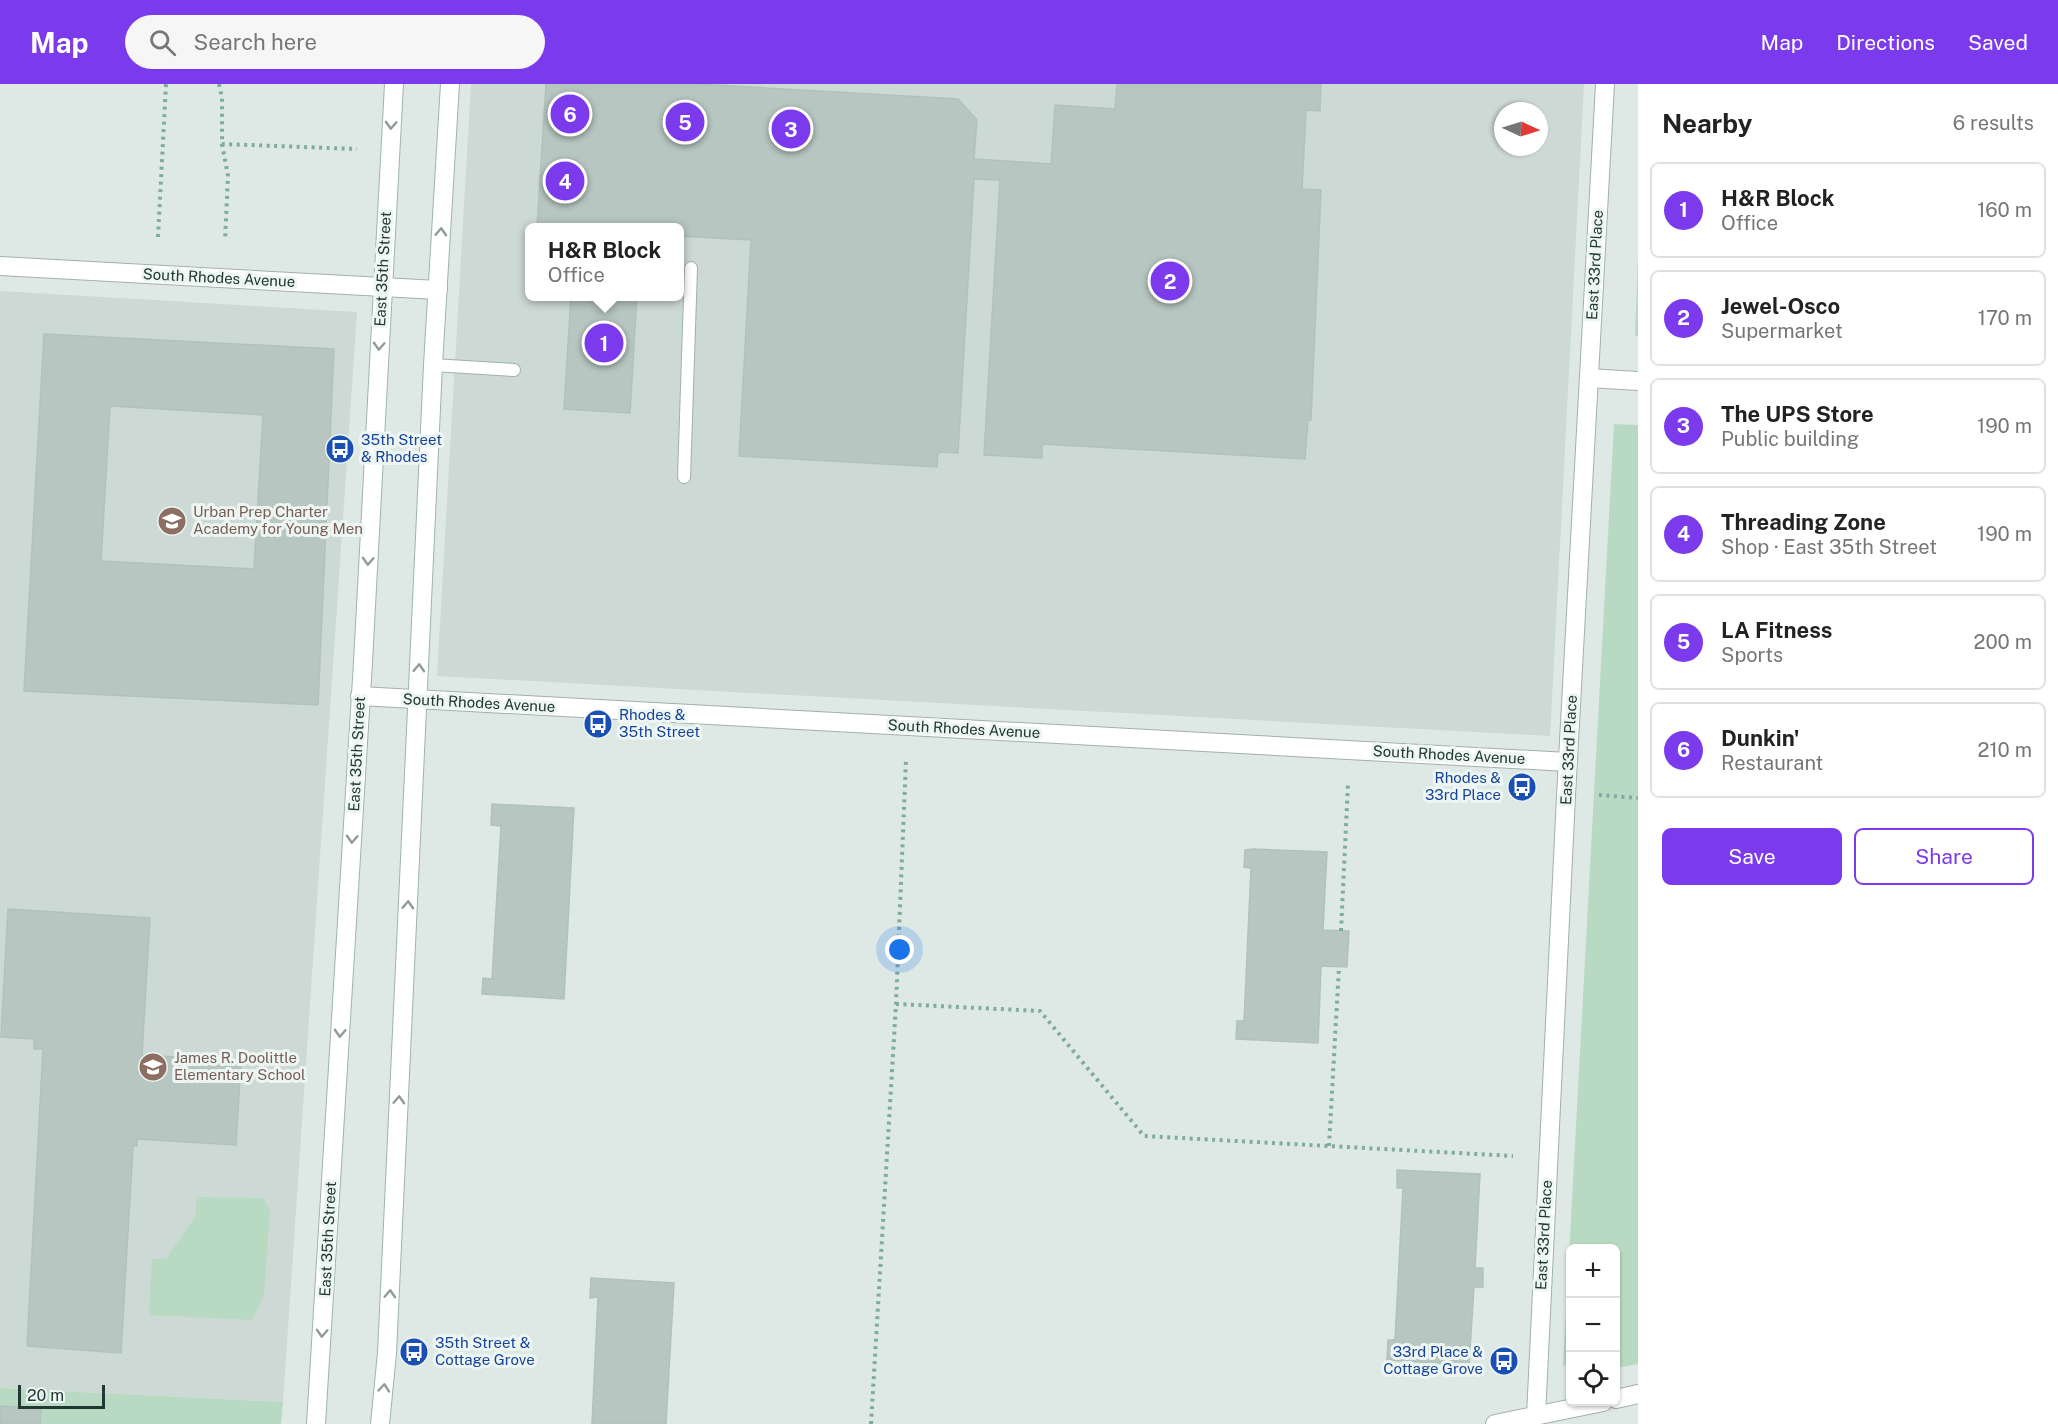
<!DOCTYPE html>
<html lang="en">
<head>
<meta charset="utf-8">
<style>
  :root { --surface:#fff; --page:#f6f6f6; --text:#222; --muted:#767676; --line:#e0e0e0; --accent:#7c3aed }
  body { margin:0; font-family:"Public Sans",sans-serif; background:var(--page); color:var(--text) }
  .controls { position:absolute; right:18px; bottom:18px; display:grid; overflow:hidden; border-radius:9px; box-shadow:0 2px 4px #0004 }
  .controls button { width:54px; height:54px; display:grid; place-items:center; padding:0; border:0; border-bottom:2px solid var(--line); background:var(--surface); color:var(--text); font:30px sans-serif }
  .compass { position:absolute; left:1494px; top:18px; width:54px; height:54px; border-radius:50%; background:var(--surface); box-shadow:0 2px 4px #0004; rotate:94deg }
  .scale { position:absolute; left:18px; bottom:15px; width:87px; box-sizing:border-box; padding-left:6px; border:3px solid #213833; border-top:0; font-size:16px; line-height:21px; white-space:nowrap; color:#213833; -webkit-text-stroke:4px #eef6f3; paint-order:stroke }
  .you { position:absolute; left:900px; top:866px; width:21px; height:21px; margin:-15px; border:4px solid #fff; border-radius:50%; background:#1a73e8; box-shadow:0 0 0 9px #1a73e833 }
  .badge { display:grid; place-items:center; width:39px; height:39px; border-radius:50%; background:var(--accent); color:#fff; font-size:20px; font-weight:700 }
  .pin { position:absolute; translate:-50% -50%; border:3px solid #fff; box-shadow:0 2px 6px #0006 }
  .popup { position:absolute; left:525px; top:139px; width:159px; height:78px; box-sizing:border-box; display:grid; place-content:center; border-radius:9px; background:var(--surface); filter:drop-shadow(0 2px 4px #0005); font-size:20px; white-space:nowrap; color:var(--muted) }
  .popup b { font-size:22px; color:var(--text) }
  .popup::after { content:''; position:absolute; left:50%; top:100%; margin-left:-12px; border:12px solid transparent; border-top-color:var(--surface) }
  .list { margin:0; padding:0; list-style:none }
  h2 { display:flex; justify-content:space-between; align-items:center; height:78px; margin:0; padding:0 24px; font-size:26px }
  h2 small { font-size:20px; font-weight:400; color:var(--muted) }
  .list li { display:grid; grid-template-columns:39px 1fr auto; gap:18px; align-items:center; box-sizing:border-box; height:96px; margin:0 12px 12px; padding:0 12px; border:2px solid var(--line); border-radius:9px }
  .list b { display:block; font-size:22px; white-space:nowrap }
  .list p { margin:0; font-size:20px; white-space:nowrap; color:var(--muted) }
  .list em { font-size:20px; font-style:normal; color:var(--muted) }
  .actions { display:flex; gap:12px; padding:18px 24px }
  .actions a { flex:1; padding:14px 0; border:2px solid var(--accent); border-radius:9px; text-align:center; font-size:21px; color:var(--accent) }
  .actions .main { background:var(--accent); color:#fff }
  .icon { flex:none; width:33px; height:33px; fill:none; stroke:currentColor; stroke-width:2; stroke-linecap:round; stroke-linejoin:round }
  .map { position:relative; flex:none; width:1638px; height:1340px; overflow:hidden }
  header { display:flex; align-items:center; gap:36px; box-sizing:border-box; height:84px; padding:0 30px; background:var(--accent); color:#fff }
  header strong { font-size:28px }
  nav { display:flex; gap:33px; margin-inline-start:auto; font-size:21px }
  .search { width:420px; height:54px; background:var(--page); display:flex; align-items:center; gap:15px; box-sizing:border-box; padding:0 21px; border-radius:33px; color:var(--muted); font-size:22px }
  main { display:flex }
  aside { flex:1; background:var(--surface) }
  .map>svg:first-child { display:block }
</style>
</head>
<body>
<header>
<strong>Map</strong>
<div class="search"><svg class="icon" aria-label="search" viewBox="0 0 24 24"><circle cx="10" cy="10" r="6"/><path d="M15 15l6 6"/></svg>Search here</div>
<nav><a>Map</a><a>Directions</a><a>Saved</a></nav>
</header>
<main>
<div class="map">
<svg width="1638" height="1340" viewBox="0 0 1638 1340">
  <rect width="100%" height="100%" fill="#dee9e5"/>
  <!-- built -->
  <g fill="#cdd9d4" fill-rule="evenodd">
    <path d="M471,0H1584L1550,652L437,592ZM1503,27H1539V63H1503ZM529,144H679V212H529Z"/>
    <path d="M0,207L357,228L283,1318L0,1304Z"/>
  </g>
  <!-- green -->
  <g fill="#b8dac3">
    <path d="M1638,172V252H1635Z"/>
    <path d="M1614,340L1638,341V1280L1616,1284V1164H1570V1280L1563,1282Z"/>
    <path d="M197,1113L263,1114L270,1125L264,1211L252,1236L149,1231L152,1175H166L195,1133Z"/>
    <path d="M0,1304L283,1318L281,1340H0Z"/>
  </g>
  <!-- building -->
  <g fill="#b7c6c1" stroke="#b1c2bc" stroke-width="1.5" fill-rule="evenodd">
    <path d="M546,0H697L958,15L977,36L974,75L1051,80L1055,21L1115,25L1117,0H1321L1320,27L1306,26L1302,105L1321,106L1311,336H1308L1305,375L1042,360V374L984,371L1000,96L974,95L958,369L938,368L937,383L739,372L751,156L679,152V144H537Z"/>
    <path d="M571,212H637L630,329L564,325Z"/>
    <path d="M44,250L334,265L318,621L24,607ZM110,322L263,331L254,485L101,477Z"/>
    <path d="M492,720L574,724L564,915L482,910L483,894L492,895L501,742L491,741Z"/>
    <path d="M1253,765L1327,768L1323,846L1349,847L1347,883L1321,882L1318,959L1236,955L1237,937H1244L1251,784L1244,783L1245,766Z"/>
    <path d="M8,825L150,834L142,971L241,977L236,1061L137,1055V1062H133L121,1269L27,1262L43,965H34V955L1,953Z"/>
    <path d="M1397,1086L1480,1090L1475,1184H1483V1203H1474L1469,1281L1387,1276L1388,1256H1395L1403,1104H1397Z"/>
    <path d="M591,1194L674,1199L666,1340H592L598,1213L590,1214Z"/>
    <path d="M0,1322L41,1324L40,1340H0Z"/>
  </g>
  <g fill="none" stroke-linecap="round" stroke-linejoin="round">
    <!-- service casing -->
    <g stroke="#a2b0ac" stroke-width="14">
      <g id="service">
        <path d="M433,281L514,286"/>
        <path d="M684,393L691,184"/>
      </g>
    </g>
    <!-- minor casing -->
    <g stroke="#a2b0ac" stroke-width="20">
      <g id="minor">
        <path d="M0,182L438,206"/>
        <path d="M1589,294L1638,297"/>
        <path d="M360,612L1568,678"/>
        <path d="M1616,1315L1638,1310"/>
        <path d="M1536,1332L1566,712L1605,0"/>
        <path d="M1495,1340L1603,1318"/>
      </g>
    </g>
    <!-- secondary casing -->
    <g stroke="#9eb4ad" stroke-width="20">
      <g id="secondary">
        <path d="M316,1340L363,578L394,0"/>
        <path d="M380,1340L387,1269L433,281L450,0"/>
      </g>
    </g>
    <!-- path -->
    <g stroke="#80aba0" stroke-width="4" stroke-dasharray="3 4.5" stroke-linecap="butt">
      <path d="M219,0L222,14V60L357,65"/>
      <path d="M222,60L228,92L225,157"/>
      <path d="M158,153L166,0"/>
      <path d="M1599,711L1638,714"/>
      <path d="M1341,847L1348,700"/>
      <path d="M896,920L1040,927L1144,1052L1513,1072"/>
      <path d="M1329,1062L1339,883"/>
      <path d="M871,1340L896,920L906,676"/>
    </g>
    <!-- service -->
    <use href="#service" stroke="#fff" stroke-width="12"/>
    <!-- minor -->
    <use href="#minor" stroke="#fff" stroke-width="18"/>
    <!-- secondary -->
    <use href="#secondary" stroke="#fff" stroke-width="18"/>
  </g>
  <!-- one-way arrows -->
  <defs><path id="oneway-chevron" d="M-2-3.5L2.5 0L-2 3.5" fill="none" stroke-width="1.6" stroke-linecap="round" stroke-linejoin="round" transform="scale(1.5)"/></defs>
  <g stroke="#909c99">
    <use href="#oneway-chevron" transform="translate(391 41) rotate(93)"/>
    <use href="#oneway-chevron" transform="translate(441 148) rotate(-87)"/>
    <use href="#oneway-chevron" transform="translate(379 262) rotate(93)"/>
    <use href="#oneway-chevron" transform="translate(368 477) rotate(93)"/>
    <use href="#oneway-chevron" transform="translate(419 584) rotate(-87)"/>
    <use href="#oneway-chevron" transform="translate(352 755) rotate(93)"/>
    <use href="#oneway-chevron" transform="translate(408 821) rotate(-87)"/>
    <use href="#oneway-chevron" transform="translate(340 949) rotate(93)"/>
    <use href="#oneway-chevron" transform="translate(399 1016) rotate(-87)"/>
    <use href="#oneway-chevron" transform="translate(390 1210) rotate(-87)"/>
    <use href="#oneway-chevron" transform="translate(322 1249) rotate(93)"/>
    <use href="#oneway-chevron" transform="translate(384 1304) rotate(-85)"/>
  </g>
  <!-- icons -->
  <defs>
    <g id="bus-disc" transform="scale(1.5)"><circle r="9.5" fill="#1a4fb4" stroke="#eef6f3"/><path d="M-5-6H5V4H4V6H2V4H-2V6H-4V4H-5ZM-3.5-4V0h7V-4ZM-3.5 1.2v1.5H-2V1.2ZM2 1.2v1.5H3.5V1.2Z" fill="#fff"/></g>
    <g id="school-disc" transform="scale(1.5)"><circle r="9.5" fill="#8d6e63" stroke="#eef6f3"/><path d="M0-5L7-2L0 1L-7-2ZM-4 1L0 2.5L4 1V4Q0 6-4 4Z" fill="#fff"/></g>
  </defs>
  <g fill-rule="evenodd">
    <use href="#bus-disc" x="340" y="365"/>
    <use href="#school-disc" x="172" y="437"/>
    <use href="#bus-disc" x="598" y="640"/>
    <use href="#bus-disc" x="1522" y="703"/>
    <use href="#school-disc" x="153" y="983"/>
    <use href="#bus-disc" x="414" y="1268"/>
    <use href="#bus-disc" x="1504" y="1277"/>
  </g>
  <g text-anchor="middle" stroke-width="6" stroke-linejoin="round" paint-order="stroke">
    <!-- street labels -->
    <g font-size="15" fill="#213833" stroke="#eef6f3">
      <text transform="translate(1595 181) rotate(-87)" y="5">East 33rd Place</text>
      <text transform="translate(383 185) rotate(-87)" y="5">East 35th Street</text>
      <text transform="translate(219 194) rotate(3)" y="5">South Rhodes Avenue</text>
      <text transform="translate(479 619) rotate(3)" y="5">South Rhodes Avenue</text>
      <text transform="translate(964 645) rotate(3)" y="5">South Rhodes Avenue</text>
      <text transform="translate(1569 666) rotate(-87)" y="5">East 33rd Place</text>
      <text transform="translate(357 670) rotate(-87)" y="5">East 35th Street</text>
      <text transform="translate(1449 671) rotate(3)" y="5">South Rhodes Avenue</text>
      <text transform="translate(1544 1151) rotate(-87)" y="5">East 33rd Place</text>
      <text transform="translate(328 1155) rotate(-87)" y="5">East 35th Street</text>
    </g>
    <!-- transit labels -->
    <g font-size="15" fill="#164399" stroke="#eef6f3" text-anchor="start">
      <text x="361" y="361">35th Street<tspan x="361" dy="17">&amp; Rhodes</tspan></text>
      <text x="619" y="636">Rhodes &amp;<tspan x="619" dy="17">35th Street</tspan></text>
      <text x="1501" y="699" text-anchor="end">Rhodes &amp;<tspan x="1501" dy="17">33rd Place</tspan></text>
      <text x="435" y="1264">35th Street &amp;<tspan x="435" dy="17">Cottage Grove</tspan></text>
      <text x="1483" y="1273" text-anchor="end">33rd Place &amp;<tspan x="1483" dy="17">Cottage Grove</tspan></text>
    </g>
    <!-- education labels -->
    <g font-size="15" fill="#785e54" stroke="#eef6f3" text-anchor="start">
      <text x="193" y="433">Urban Prep Charter<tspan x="193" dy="17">Academy for Young Men</tspan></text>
      <text x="174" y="979">James R. Doolittle<tspan x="174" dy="17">Elementary School</tspan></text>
    </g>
  </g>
</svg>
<div class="controls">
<button>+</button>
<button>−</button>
<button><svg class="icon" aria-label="locate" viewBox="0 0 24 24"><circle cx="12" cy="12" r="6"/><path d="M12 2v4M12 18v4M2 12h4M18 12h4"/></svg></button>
</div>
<svg class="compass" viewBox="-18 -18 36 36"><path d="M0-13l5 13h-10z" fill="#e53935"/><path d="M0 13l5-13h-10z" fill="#767676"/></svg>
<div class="scale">20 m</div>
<div class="you"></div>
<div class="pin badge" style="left:604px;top:259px">1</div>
<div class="popup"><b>H&amp;R Block</b>Office</div>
<div class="pin badge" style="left:1170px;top:197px">2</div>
<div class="pin badge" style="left:791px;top:45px">3</div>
<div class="pin badge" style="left:565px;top:97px">4</div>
<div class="pin badge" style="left:685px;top:38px">5</div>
<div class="pin badge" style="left:570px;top:30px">6</div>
</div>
<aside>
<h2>Nearby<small>6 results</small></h2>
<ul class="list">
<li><span class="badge">1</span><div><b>H&amp;R Block</b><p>Office</p></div><em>160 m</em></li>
<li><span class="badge">2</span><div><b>Jewel-Osco</b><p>Supermarket</p></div><em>170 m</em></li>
<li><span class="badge">3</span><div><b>The UPS Store</b><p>Public building</p></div><em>190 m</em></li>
<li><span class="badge">4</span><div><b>Threading Zone</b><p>Shop · East 35th Street</p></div><em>190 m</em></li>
<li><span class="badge">5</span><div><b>LA Fitness</b><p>Sports</p></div><em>200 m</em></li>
<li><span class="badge">6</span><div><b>Dunkin'</b><p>Restaurant</p></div><em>210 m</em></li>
</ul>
<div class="actions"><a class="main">Save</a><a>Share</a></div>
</aside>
</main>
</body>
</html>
